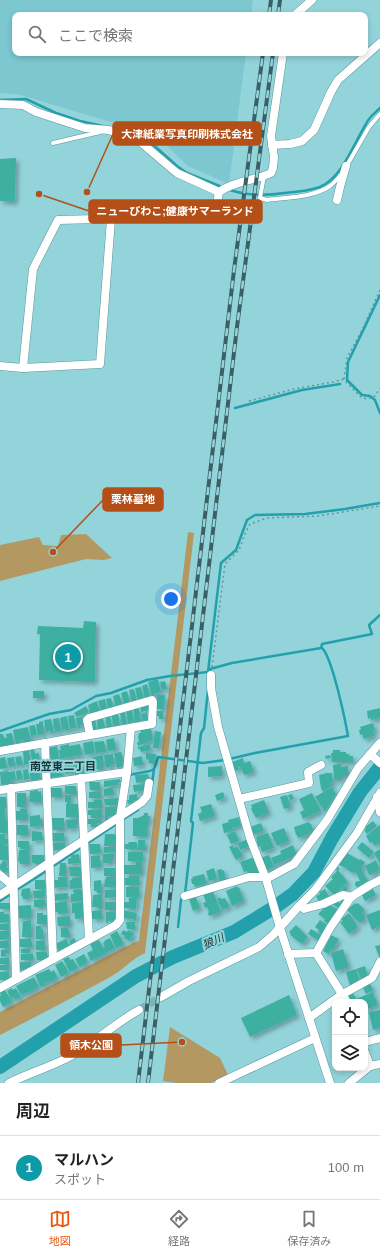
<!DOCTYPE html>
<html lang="ja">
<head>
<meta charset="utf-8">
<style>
  :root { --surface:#fff; --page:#f6f6f6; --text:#222; --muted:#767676; --line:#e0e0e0; --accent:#ea580c }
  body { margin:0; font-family:Arial,"Noto Sans JP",sans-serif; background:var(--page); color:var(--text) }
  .controls { position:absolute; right:12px; bottom:12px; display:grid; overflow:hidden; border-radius:8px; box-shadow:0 2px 6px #0003 }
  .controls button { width:36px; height:36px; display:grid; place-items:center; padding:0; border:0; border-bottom:1px solid var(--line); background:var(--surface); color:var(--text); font:20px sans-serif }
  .you { position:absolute; left:171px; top:599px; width:14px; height:14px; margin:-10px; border:3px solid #fff; border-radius:50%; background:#1a73e8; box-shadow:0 0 0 6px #1a73e833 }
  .badge { display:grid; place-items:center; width:26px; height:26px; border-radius:50%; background:var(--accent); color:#fff; font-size:13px; font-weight:700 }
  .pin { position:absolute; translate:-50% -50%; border:2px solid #fff; box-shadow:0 1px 4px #0006 }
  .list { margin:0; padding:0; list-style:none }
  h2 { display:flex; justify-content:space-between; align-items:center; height:52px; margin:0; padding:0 16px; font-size:17px }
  h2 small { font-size:13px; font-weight:400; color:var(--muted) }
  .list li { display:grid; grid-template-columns:26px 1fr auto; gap:12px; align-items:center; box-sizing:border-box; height:64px; padding:0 16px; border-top:1px solid var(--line) }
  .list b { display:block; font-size:15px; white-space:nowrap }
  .list p { margin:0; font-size:13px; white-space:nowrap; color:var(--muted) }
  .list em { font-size:13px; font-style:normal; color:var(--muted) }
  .icon { flex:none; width:22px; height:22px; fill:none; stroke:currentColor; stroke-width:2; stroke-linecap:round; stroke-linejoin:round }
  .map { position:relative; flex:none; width:380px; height:1083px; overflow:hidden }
  .search { position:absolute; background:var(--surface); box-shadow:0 2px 6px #0003; left:12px; right:12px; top:12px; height:44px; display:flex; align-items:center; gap:10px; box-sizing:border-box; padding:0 14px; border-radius:8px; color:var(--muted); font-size:15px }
  .sheet { height:116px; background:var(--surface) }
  nav { display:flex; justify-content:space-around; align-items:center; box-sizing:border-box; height:56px; border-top:1px solid var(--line); background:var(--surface); font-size:11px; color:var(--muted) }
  nav a { display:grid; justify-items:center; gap:2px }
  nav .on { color:var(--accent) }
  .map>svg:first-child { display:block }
</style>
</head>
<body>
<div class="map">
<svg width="380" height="1083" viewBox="0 0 380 1083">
  <defs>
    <filter id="shadow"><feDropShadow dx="3" dy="3" stdDeviation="2" flood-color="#0004"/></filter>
  </defs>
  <rect width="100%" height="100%" fill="#93d4db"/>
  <!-- built -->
  <path fill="#7dc8d0" d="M0,0H253L251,15H15V53H246L229,184L188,166L157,136L21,95L0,93Z"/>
  <!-- green -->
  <g fill="#b49862">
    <path d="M188,532L194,533L145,953C133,958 124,969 112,976C75,996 38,1016 0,1035V1012L133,943L139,941Z"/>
    <path d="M86,534L112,558L104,560L86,559L0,581V545L39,537L43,545L58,546L61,535Z"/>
    <path d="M170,1027L220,1058L228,1075L211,1083H176L163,1081Z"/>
  </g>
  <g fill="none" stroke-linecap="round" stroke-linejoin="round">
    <!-- stream -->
    <g stroke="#22a1ac" stroke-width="2.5">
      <path d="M0,100L26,99L56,113L80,121L103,126"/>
      <path d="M115,128L140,133L177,166L187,173L222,187"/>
      <path d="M227,189C246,196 265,196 284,193C296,192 309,191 320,187C342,178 354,143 366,124C369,117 375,113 380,108"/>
      <path d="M347,380L348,362L380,295"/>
      <path d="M347,380L362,395L370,396L375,400L380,413"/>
      <path d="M235,408L302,390L340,384"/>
      <path d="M210,673V669L232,663L321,648L322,644L372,634L369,625L380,615"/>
      <path d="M0,731L49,714L71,710L96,696L111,693L147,680L170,676L208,672L221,563L236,550L247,520L255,515L305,514L345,509L380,503"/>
      <path d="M129,775L150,771L154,769"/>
      <path d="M152,784L154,769L158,757L203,763L225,760L255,753L348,736C345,719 332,657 322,648"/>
      <path d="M122,820L138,810"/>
      <path d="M52,867L118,823"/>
      <path d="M15,891L48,870"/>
      <path d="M0,901L11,894"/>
      <path d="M178,927L181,900L185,894L193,823L191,821L201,733L204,728L208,690"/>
    </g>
    <!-- river -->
    <path stroke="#22a1ac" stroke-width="14" d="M0,1067L136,976L173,957L234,932L275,907L293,894L314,872L332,838L360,792L380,767"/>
  </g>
  <!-- building -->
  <g fill="#3db0a2" filter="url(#shadow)">
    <path d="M16,158L15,202L0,201V159Z"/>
    <path d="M84,621L96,622L95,682L39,680L40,634H37L38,626L83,628Z"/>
    <path d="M158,679L161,692L154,694V696L152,697L148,682Z"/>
    <path d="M165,681L167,689L162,690L160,682Z"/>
    <path d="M147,684L150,695L145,698L142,686Z"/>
    <path d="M141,687L144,699L138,700L135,688Z"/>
    <path d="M134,689L137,701L132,702L129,690Z"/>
    <rect x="33" y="691" width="11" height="7"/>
    <path d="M127,691L130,703L124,704L121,693Z"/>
    <path d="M119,694L123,706L116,708L113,696Z"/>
    <path d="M157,695H165L164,709H157Z"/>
    <path d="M111,698L114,707L108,709L106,699Z"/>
    <path d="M105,699L107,709L101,711L98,701Z"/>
    <path d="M97,701L100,712L90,713L88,705Z"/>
    <path d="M148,705L150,710L141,712L140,707Z"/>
    <path d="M86,706L89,712L82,716L81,715L77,717L74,713Z"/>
    <path d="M139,708L141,721L135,723L133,709Z"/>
    <path d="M380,708V718L371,720V718L368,719L367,711Z"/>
    <path d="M132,710L134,722L128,723L126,711Z"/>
    <path d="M157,711H163V719H159V716H157Z"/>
    <path d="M125,712L127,724L122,725L120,713Z"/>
    <path d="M147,713L148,720L143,721L141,714Z"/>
    <path d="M118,714L120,725L114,727L111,715Z"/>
    <path d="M74,715L76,728L70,729L68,716Z"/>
    <path d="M67,716L69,730L65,731V729L62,730L60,718Z"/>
    <path d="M105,716H110L112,727H107Z"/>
    <path d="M82,717L83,725H80L81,728L78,729L76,718Z"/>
    <path d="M59,718L61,731L55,732L53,719Z"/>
    <path d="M103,718L105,728L98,729L97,719Z"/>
    <path d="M51,719L54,733L51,734V731L46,732L44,720Z"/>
    <path d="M95,719L97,729L93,730L90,723L91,720Z"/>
    <path d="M43,721L44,734L38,735L36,724H39V722Z"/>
    <path d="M373,723L375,730L373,731L374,736L364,739L362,734L360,735L359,730L361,729L360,727Z"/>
    <path d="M35,725L37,735L31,736L29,726Z"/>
    <path d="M28,727L31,742L24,744L23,739L20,740V743L16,744L13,730Z"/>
    <path d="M151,728L153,740L138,746L137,742H139L138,737L139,733H141L140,730Z"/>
    <path d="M155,731L161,732L159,748H153Z"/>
    <path d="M12,733L14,744L0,747V734H3L4,738H7L6,734Z"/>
    <path d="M114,738L116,750L108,751L106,740Z"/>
    <path d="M93,741L95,753L85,755L83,743Z"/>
    <path d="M104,741L106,752L96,753L94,742Z"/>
    <path d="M69,744V746L80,744L82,755L60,759L59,750H61L60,746Z"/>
    <path d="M150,744L151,750L141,752L140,749H138V747Z"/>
    <path d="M57,746L59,759L51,760L48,748Z"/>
    <path d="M34,749L35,754L39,753L40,763L33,764L30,750Z"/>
    <path d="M29,750L31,763L24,765L23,751Z"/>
    <path d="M333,750H340V752H346V754H349V756H353V762H332L331,753H333Z"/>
    <path d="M121,752L124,762L122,763V767L117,768L114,753Z"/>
    <path d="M146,753L156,754L155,764L148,763L149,760L146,759Z"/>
    <path d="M113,754L114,764L110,765L111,767L106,768L104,755Z"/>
    <path d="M103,755L104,766H102V770L95,769L93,757Z"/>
    <path d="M330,755L331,758L326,759L325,756Z"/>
    <path d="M21,756L23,765L17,766L15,757Z"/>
    <path d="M142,756L143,765L134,766L133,758Z"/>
    <path d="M5,757L7,768L0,769V758Z"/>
    <path d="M14,757L15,766L9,767L7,758Z"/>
    <path d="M243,758L244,763L250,761L254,772L244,775L240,766L238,767L239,770L235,771L232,762Z"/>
    <path d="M72,760L73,763L82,761L84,773L75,775L74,771H72V773L66,774L64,761Z"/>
    <path d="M341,764V767L348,766V776H341V780H334L333,765Z"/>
    <path d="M61,765L63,776L51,778L49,767Z"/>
    <path d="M39,766L41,779L31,781L29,768Z"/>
    <path d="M222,766V776L208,777V767Z"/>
    <path d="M28,769L29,779L24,780L23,770Z"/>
    <path d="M21,770L23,779L17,780L16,771Z"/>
    <path d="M8,771V772L15,771V780L10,781V784L1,785L0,772Z"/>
    <path d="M327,773H332L333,782L331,783L332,786L323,792L321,788L319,775Z"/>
    <path d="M148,774L149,778H147V781L136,783L135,775Z"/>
    <path d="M120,779L121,782L118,783L119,785L104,787V781Z"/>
    <path d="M89,782H100V790H90Z"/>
    <path d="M144,784L145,790L134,792L133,785Z"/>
    <path d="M65,786H76V791L78,790V794H65Z"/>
    <path d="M113,787L114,795L104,796V789Z"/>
    <path d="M332,787L336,794L325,812L315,797Z"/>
    <path d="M50,788H62V797H51Z"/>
    <path d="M38,790V792L41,791V802H29L30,791Z"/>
    <path d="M101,791V798H89V792Z"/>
    <path d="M223,792L225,798L217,801L215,795Z"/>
    <rect x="17" y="793" width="9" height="14"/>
    <path d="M312,793L321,811L303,819L300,812L304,810L299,799Z"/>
    <path d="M137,794L138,800L133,801V803L128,804L127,800H129V795Z"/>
    <path d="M292,794L294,799L290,800L288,795Z"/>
    <path d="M65,795H71V801H70V804H79V817H66V804H67V802H65Z"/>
    <path d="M287,795L291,807L284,809L280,797Z"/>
    <path d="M0,797H6V808H5L6,820H8L7,833H0Z"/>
    <path d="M118,798L119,805H105L104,799Z"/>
    <path d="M94,800H102V808H88V802H94Z"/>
    <path d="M264,800L269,813L256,818L251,809L252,808L251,805Z"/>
    <path d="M211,804L215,816L200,821L198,814L202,812L200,807Z"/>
    <path d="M105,807H118L117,812H115V815L108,817V820H105Z"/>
    <path d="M20,809H27V820H15V811H20Z"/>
    <path d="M102,809V818H91V815H88V810Z"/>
    <path d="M144,813H148V816H150L149,822H147V837L133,836V818H138L144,815Z"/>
    <path d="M40,815V819H42V826L30,827V816Z"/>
    <path d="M239,817L241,826L232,828L233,831L224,833L222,824L229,822L228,820Z"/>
    <path d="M52,818H64V830H53Z"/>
    <path d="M78,819V824L77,826H75V828L67,829L66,820Z"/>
    <path d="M88,819H101V824L97,823V827H91V824H87Z"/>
    <path d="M373,821L377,826L367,834L364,830L366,829L365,827Z"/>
    <path d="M309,822L310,824H311L314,832L298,838L297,835H296L294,827Z"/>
    <path d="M261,823L264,831L252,835L250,827Z"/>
    <rect x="17" y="825" width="11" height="10"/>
    <path d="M380,825V842L375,846L372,842L370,843L366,836Z"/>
    <path d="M284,828L289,841L277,846L271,833Z"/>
    <path d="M32,831L42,832L43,840L32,841Z"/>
    <path d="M235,831L239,841L231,844L227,835Z"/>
    <path d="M52,833H64L65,841L52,842Z"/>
    <path d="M268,833L274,848L262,852L260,846L258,847L256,837Z"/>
    <path d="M0,834H5V839H8V844H5V846H8V860H0Z"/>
    <path d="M105,834H115V836H117V841H113L112,842H115V846H104Z"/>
    <path d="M248,839L251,846L240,850L238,843Z"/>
    <path d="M138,840H145L146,850H138Z"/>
    <path d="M18,841H29V849H20V847H18Z"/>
    <path d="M129,842H137V849H125V844H128Z"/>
    <path d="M362,842L374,852L369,858L357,848Z"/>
    <path d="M53,843H65V848L54,851Z"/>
    <path d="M89,844H100L101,853L90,854Z"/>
    <path d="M233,845L234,848L237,846L243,856L236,860L229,847Z"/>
    <path d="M293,845L297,855L274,865L271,858L281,854L280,851Z"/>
    <path d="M104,847H115V852L104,853Z"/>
    <path d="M380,849V864L374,853Z"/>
    <path d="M19,850H29V864H20L19,861H18Z"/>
    <rect x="128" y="852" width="15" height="9"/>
    <path d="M347,853L359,860L360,859L365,862L362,867L363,873L369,882L362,886L357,874L354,871L353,873L348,870V869L339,865Z"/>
    <path d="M79,854L80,863L68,864V859L71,858V855Z"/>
    <path d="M103,854H114V859H112V862H110V863H103Z"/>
    <path d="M32,855H44V862H42V864H35V863H32Z"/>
    <path d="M269,855L274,867L265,871L260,858Z"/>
    <path d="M91,856H100L101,867L91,868Z"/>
    <path d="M255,857L260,873L254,875L253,873L248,874L247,871L244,872L240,862Z"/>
    <path d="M4,860L8,864L6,867L9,869L5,873L0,869V865Z"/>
    <path d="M376,860L380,870L369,875L365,866Z"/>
    <path d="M136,862H142V874H124V865H136Z"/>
    <path d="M60,863H66V876H59Z"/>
    <path d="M69,867H81L82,876H70Z"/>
    <path d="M338,867L340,869L338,870L348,882L334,895L325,886L333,879L331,877L337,871L336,870Z"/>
    <rect x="104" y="868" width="11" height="8"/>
    <path d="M214,868L217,879L209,881L206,871Z"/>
    <path d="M222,869V871L224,870L226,880L220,882L217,870Z"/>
    <path d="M204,874L207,884L195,887L194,884H192L191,879H193L192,877Z"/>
    <path d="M129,876H139V885H125V878H129Z"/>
    <path d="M58,877H67V887L53,888V880H58Z"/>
    <path d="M106,877H116V887H104L105,879H106Z"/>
    <path d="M72,878H81L82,888L70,889V880H72Z"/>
    <rect x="35" y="880" width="10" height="9"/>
    <path d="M101,880L102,893H97V891H94V881Z"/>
    <circle cx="358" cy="884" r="3"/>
    <path d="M237,886L238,888L239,887L244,901L232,906L226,891Z"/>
    <path d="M345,886L348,889L345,892L342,888Z"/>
    <rect x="126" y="887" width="13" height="10"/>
    <path d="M30,888L31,897H28V899H23V897L21,896L22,889Z"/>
    <path d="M325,889L330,898L324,901L323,899L319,902L316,896L320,894L319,892Z"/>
    <path d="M373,889L376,895L365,901L362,895Z"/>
    <path d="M45,890V896H43V898H34L33,891Z"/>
    <path d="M73,890H83V901L71,902V894H74Z"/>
    <path d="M105,890H117V897L105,898Z"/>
    <path d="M213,891L221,912L209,916L208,913L209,912L207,907L205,908L203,903L206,902L203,894Z"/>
    <path d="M68,893V899L55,901L54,894Z"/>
    <path d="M102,894V909H99V907H92L93,895Z"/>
    <path d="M196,897L200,908L193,911L189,899Z"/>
    <path d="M220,897L221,899L225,898L230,907L222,910L217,899Z"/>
    <path d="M129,898H137L136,909L124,908V902H129Z"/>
    <path d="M342,899L345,901L341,909L331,904L337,901L340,903Z"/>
    <path d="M34,900H45L46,905H43V907H34Z"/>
    <path d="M67,901L68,913L58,914V912H55V903Z"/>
    <path d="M83,902L84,918L75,919V913H72V903Z"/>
    <rect x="105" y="902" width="11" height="8"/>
    <rect x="0" y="903" width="10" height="6"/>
    <path d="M355,903L357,904L358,903L365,910L362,913L366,917L360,923L347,910Z"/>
    <path d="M329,904L339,911L330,925L324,921L325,919L318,914L325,907L326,908Z"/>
    <path d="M31,905V918H18L17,906Z"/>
    <path d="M102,910V919H92V911Z"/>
    <path d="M123,910L137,913L136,920L123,918Z"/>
    <path d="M380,910V926L372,930L366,915Z"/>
    <path d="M0,912H4V914H9V922L0,923Z"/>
    <path d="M106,912H115V921H108V923H106Z"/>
    <path d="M37,913H43V915H47V924H37Z"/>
    <path d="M349,913L358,927L349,934L340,922L343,921L341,919Z"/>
    <path d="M70,916V926H58L57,917Z"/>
    <path d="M31,920L32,937H22L23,921Z"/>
    <path d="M320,920L329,926L322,935L318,932L319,930L315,927Z"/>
    <path d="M126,922H135V929H127Z"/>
    <rect x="0" y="924" width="9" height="6"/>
    <path d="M296,925L308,937L302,944L290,935L291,934L289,932Z"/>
    <path d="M36,926H41V929H43L44,939H36Z"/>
    <path d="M61,928H67V929H69L70,937H61Z"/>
    <path d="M311,929L323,936L319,941L308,934Z"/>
    <path d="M123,930L127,932L128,930L134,933L130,941L124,938L125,936L121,934Z"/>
    <path d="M0,931H9V939L0,940Z"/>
    <path d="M117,931L124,944L116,948L110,935Z"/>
    <path d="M331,935L339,939L333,950L332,949L329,954L323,951Z"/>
    <path d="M74,938L77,943L71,946L69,941Z"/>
    <path d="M110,938L115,948L91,961L87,953L93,950L90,944L99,940L103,948L105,947L103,943L105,942L104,941Z"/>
    <path d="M20,939H31L33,947H20Z"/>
    <path d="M66,939L70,946L59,952L55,944Z"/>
    <rect x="0" y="941" width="9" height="7"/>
    <rect x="36" y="941" width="9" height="9"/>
    <path d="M380,945V959L375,946Z"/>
    <path d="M9,949V953H6V956L1,957V950Z"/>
    <rect x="21" y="949" width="9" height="4"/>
    <path d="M343,949L349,967L336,971L331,953Z"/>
    <path d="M36,952H47L48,958L44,959V961L37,960Z"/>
    <rect x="21" y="954" width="12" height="6"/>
    <path d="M84,954L88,962L80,967L75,959Z"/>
    <path d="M69,957L70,960L73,959L78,968L70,972L63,959Z"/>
    <rect x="0" y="958" width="9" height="6"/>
    <path d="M62,961L69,973L61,977L55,965Z"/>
    <path d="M19,962H31V968H24V970H19Z"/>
    <rect x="0" y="965" width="9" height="5"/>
    <path d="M365,966L368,978L362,980L356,969Z"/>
    <path d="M49,969L51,972L54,970L58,978L50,982L49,981L45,983L46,985L41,987L35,975Z"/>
    <path d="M356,969L360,982L350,986L346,972Z"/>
    <rect x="0" y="972" width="9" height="8"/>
    <path d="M34,977L39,987L26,994L25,993L21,995L16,986Z"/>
    <path d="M370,983L373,990L366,994L362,986Z"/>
    <path d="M12,988L13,990L16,988L21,997L15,1000L14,997L11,999L7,991Z"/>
    <path d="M5,990L12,1002L3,1007L0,1001V996H1L0,993Z"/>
    <path d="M373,992L378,1005L365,1010V1002H349L347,996L353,993L356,999Z"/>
    <path d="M289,995L297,1015L250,1037L241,1018Z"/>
    <path d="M380,1010V1028L373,1030L369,1012Z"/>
  </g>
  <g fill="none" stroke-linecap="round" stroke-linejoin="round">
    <!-- street-tunnel -->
    <path stroke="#7bb4ba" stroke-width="8" stroke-dasharray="8 4" stroke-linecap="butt" d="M139,1010L161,997"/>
    <!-- lane casing -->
    <g stroke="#57979d" stroke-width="5">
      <g id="lane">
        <path d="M53,143L100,132"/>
        <path d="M346,167L369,127L380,114"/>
        <path d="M264,176L260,198L267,200C287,197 312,198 330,186C334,183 338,178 341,175"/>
      </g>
    </g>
    <!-- street casing -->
    <g stroke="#57979d" stroke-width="9">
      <g id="street">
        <path d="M295,15L312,0"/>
        <path d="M0,104L23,105L36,112L85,128L108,130L131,135L138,140L177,173L219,192"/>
        <path d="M272,145L290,144L302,141L314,130L331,92L338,80L380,43"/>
        <path d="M337,200L340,187L346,166"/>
        <path d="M0,366L23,368L100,364L111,219"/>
        <path d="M23,368L33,269L58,220L215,216L219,192C234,181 254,181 271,173L273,168L274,157L271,136L283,53"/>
        <path d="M211,675V688L218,727L250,838L266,879L280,928L330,1083"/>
        <path d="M45,743L53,959"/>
        <path d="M0,751L152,724L153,702L152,700L89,718L87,720L90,735"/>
        <path d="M370,754L380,763"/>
        <path d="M81,778L89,939"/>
        <path d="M11,788L16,979"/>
        <path d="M0,790L127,772"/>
        <path d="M377,797L380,812"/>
        <path d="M239,799L309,783L308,772L321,765"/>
        <path d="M0,875L13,886"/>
        <path d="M266,879L294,864L327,820L358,768L380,743"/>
        <path d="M0,895L142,802L147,796L149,783"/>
        <path d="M185,896L249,877H265"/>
        <path d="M300,905L304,909L323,904L343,895L351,897"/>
        <path d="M316,953L330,928L351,897L370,885L380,880"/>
        <path d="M316,953L347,1002"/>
        <path d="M288,954L316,953"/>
        <path d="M0,988L116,925L120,920V817L127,772L131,728"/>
        <path d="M161,997L189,981L259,947L273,935L300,905L315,890L357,833L380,793"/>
        <path d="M309,1018L341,995L372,978L380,962"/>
        <path d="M365,1042L380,1038"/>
        <path d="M365,1052L370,1066L380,1064"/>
        <path d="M9,1083C27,1074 47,1068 65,1059C92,1046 113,1024 139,1010"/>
        <path d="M219,1083L315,1038"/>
        <path d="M349,1083L370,1066"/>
      </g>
    </g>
    <!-- path -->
    <g stroke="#63969b" stroke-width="1.5" stroke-dasharray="2 3" stroke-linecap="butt">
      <path d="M380,290L362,330L347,358L344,379L347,383L361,397L367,399L375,396L380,388"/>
      <path d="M249,401L294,389L333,382L344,379"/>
      <path d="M212,667L225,564L239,550L245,534L250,524L267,518L318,516L380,506"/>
    </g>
    <!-- lane -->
    <use href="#lane" stroke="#fff" stroke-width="4"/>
    <!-- street -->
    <use href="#street" stroke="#fff" stroke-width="8"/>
    <!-- rail casing -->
    <g stroke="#3b6064" stroke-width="4">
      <g id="rail">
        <path d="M269,15L271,0"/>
        <path d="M278,15L280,0"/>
        <path d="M138,1083L234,270L263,53"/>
        <path d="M148,1083L237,327L273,53"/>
      </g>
    </g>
    <!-- rail -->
    <use href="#rail" stroke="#93d4db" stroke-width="2.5" stroke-dasharray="8" stroke-linecap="butt"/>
  </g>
  <g text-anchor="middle" stroke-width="4" stroke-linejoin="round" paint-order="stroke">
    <!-- neighbourhood labels -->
    <g font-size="11" font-weight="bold" fill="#193437" stroke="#93d4db">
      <text x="63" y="770">南笠東二丁目</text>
    </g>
    <!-- water labels -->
    <g font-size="11" font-style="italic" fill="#163033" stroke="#93d4db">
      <text transform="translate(213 941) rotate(-24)" y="4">狼川</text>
    </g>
  </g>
  <!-- callouts -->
  <path fill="none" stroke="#b45017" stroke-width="1.5" d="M87 192L113 134M39 194L89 211M53 552L103 500M182 1042L121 1045"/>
  <g fill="#b45017" stroke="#93d4db" stroke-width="1.5">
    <circle cx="87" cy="192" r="4"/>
    <circle cx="39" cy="194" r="4"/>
    <circle cx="53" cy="552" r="4"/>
    <circle cx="182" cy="1042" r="4"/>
  </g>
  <g fill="#b45017" stroke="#b45017" stroke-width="1.5">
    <rect x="113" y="122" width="148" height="23" rx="4"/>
    <rect x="89" y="200" width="173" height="23" rx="4"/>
    <rect x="103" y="488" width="60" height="23" rx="4"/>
    <rect x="61" y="1034" width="60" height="23" rx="4"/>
  </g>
  <g font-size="11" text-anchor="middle" font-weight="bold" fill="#fff">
    <text x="187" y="138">大津紙業写真印刷株式会社</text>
    <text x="175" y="215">ニューびわこ;健康サマーランド</text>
    <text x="133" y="503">栗林墓地</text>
    <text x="91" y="1049">領木公園</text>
  </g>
</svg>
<div class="controls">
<button><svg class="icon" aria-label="locate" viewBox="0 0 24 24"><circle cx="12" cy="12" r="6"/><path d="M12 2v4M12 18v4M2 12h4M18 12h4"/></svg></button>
<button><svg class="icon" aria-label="layers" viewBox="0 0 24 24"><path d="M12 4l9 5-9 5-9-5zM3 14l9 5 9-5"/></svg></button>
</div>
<div class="you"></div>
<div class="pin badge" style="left:68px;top:657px;background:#0f9aa8">1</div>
<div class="search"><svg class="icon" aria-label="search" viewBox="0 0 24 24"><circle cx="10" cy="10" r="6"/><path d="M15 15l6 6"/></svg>ここで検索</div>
</div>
<section class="sheet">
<h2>周辺<small></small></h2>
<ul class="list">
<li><span class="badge" style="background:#0f9aa8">1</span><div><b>マルハン</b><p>スポット</p></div><em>100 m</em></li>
</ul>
</section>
<nav>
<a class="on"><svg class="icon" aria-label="map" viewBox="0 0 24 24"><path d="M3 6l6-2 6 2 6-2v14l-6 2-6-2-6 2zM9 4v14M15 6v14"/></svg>地図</a>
<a><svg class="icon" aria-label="directions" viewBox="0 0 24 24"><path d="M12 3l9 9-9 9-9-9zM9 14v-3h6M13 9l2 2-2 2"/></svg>経路</a>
<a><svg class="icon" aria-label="saved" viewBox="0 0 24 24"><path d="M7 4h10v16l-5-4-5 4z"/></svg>保存済み</a>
</nav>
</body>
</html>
